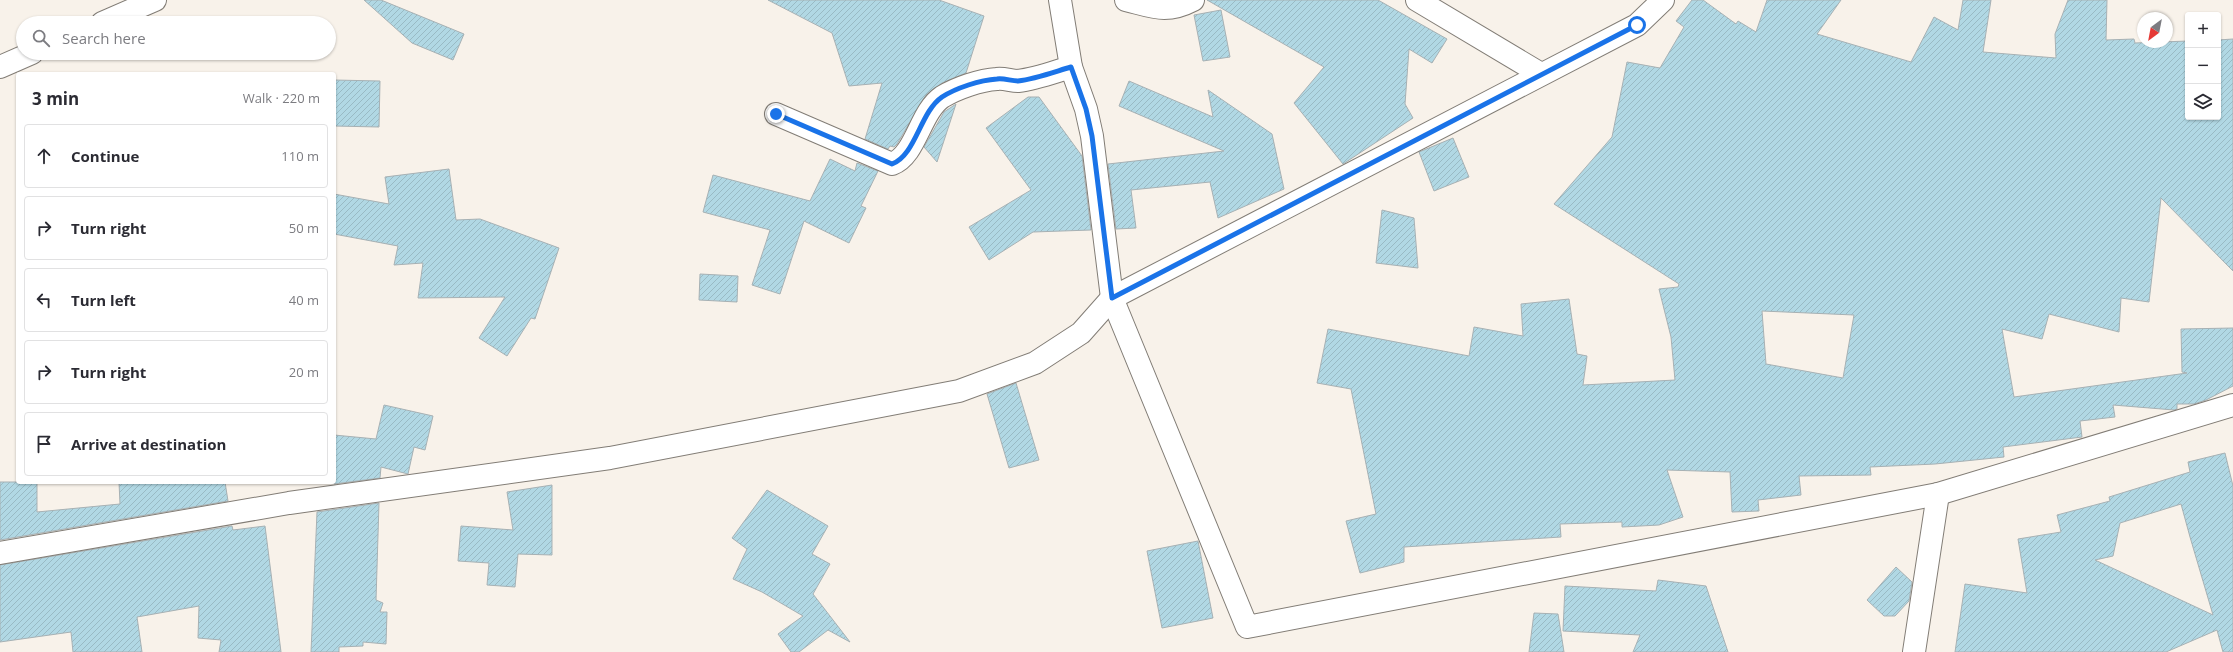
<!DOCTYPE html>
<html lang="en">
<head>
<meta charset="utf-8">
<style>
  :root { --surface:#fff; --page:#f2f2f3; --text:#2b2b33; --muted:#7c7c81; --line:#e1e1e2 }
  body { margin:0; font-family:"Open Sans",sans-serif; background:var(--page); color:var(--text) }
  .controls { position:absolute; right:12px; top:12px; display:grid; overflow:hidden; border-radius:4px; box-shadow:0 1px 3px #0004 }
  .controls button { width:36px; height:36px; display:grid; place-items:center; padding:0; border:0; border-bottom:1px solid var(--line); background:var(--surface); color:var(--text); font:20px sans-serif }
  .compass { position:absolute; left:2137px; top:12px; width:36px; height:36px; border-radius:50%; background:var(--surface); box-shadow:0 1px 3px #0004; rotate:212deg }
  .stop { position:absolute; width:12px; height:12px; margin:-9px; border:3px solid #1a73e8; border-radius:50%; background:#fff }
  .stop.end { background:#1a73e8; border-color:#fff; box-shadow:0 1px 4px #0008 }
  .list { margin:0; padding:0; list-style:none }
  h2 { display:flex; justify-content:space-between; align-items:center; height:52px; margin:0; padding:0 16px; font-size:17px }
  h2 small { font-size:13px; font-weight:400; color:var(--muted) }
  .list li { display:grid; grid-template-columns:26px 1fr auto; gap:12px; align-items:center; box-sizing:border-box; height:64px; margin:0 8px 8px; padding:0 8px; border:1px solid var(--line); border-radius:4px }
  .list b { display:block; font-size:15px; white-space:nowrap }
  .list em { font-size:13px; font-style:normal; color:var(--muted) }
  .icon { flex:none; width:22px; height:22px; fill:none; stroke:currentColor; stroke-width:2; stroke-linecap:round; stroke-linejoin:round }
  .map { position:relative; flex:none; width:2233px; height:652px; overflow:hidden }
  .search { position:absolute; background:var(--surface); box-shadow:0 1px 3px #0004; left:16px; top:16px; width:320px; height:44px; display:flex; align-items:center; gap:10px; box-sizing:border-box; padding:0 14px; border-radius:22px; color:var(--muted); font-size:15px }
  .panel { position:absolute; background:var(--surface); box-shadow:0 1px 3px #0004; left:16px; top:72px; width:320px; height:412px; border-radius:4px }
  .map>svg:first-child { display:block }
</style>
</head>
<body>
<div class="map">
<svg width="2233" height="652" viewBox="0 0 2233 652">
  <defs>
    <pattern id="building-hatch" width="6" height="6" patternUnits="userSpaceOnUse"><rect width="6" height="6" fill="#b1d8e4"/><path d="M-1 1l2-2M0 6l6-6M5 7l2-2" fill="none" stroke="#99bac4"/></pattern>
  </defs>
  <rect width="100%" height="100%" fill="#f8f2ea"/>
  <!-- building -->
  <g fill="url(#building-hatch)" stroke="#a7b1b4" fill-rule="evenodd">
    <path d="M364,0H381L464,34L453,60L412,43Z"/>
    <path d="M768,0H939L984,16L966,73L942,83L926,95L897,144L894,147L890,146L888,149L865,139L882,83L849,86L832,33Z"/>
    <path d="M1207,0H1378L1447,39L1432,63L1409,49L1405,104L1413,118L1343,164L1294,103L1324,67Z"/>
    <path d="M1692,0H1703L1736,24L1738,21L1756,32L1767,0H1841L1817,34L1911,62L1934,17L1958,30L1963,0H1991L1983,52L2056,58L2055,34L2068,0H2107L2106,40L2134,39L2135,43L2188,41V117H2218V40L2233,39V271L2161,198L2149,302L2121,298L2119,332L2049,314L2042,339L2002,329L2014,397L2187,373L2182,372L2181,329L2233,328V386L2206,400L2194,404H2177V409L2174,410L2113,405L2115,417L2080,421L2082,437L2003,447L2004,457L1935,464L1870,467L1871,475L1799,476L1801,495L1758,500L1759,511L1732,512L1730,472L1667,470L1683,517L1659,525L1622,527V522L1560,524L1561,537L1404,547V562L1360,573L1346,521L1376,514L1351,389L1317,383L1328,329L1469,356L1474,327L1523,336L1521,304L1569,299L1577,354L1587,356L1583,385L1675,380L1671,337L1659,289L1678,287L1679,284L1554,204L1612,137L1627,62L1660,68L1684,27L1676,21ZM1762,311L1854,315L1843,378L1766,364Z"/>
    <path d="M1221,10L1230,57L1203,61L1194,15Z"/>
    <path d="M334,80L380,81L379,127L334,126Z"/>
    <path d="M1129,81L1213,117L1208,90L1272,134L1284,189L1218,218L1210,182L1131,190L1136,228L1116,229L1108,164L1224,151L1119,106Z"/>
    <path d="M1028,97H1039L1082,156L1091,230L1033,232L989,260L969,227L1031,190L986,128Z"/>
    <path d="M956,104L937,162L924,147L944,112Z"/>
    <path d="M1453,138L1469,177L1434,191L1419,152Z"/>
    <path d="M830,159L855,171L857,163L878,171L861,206L866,208L849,243L804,221L780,294L752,285L770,230L703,212L713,175L810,201Z"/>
    <path d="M449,169L456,220L480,219L559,248L535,319L531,318L507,356L479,338L505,297L418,298L423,263L394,265L398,246L334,234V194L389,204L385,177Z"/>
    <path d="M1382,210L1414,218L1418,268L1376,263Z"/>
    <path d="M700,274L738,276L737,302L699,300Z"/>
    <path d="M1016,383L1039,460L1009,468L987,394Z"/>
    <path d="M384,405L433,416L425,450L414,447L408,474L381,467L380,478L334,484V435L376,439Z"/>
    <path d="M2225,453L2233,486V652H2223L2217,630L2166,652H1955L1965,584L2027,593L2018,539L2061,532L2057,515L2110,501L2109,497L2190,472L2188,462ZM2181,504L2190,537L2213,615L2095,560L2113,556L2120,523Z"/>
    <path d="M0,482H37V512L120,504L119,482H225L228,501L0,540Z"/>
    <path d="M552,485V555L518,554L515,587L487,585L489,563L458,561L461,526L513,530L507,492Z"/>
    <path d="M767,490L828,526L812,554L830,564L813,594L850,642L828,630L799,652H791L778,634L803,616L762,592L733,579L747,549L732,538Z"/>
    <path d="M379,503L376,600L383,603L380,612H387L386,644L363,642V646L339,647V652H311L317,512Z"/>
    <path d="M232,526L233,530L265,526L281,652H219L221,640L198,638L199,606L137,617L142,652H73L71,632L0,642V565Z"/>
    <path d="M1198,541L1213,618L1162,628L1147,551Z"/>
    <path d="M1896,567L1912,582L1909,601L1895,616H1884L1867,600Z"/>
    <path d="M1658,580L1706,586L1728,652H1633L1640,635L1563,631L1565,586L1656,591Z"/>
    <path d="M1534,613L1558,614L1564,652H1529Z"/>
  </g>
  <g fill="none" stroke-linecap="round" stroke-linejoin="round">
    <!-- street casing -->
    <g stroke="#827d76" stroke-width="24">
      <g id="street">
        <path d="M1060,0L1071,67L1086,109L1092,136L1112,298L1247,627L1938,494L2233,405"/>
        <path d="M1126,0C1154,7 1166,14 1193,0"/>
        <path d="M1417,0L1541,74"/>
        <path d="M102,23L155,0"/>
        <path d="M0,67L32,53"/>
        <path d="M776,114L892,164C916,155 920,112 942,97C957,88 980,80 997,79C1004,78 1011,81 1018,81C1036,79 1054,72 1071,67"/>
        <path d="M0,553L289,503L610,458L959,391L1035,363L1081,333L1112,298L1637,25L1663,0"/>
        <path d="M1914,652L1938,494"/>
      </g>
    </g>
    <!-- street -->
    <use href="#street" stroke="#fff" stroke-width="22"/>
  </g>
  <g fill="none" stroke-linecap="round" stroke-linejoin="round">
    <!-- route -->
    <path stroke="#1a73e8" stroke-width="5" d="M776,114L892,164C916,155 920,112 942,97C956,88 980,80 997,79C1004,78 1011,81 1018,81C1035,79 1054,72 1071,67L1086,109L1092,136L1112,298L1637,25"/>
  </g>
</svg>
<div class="controls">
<button>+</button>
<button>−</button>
<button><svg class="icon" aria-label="layers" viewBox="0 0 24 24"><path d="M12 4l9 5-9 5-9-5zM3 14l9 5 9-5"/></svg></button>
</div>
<svg class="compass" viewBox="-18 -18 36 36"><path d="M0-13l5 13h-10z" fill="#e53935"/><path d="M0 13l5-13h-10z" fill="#7c7c81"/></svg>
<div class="stop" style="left:1637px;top:25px"></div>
<div class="stop end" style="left:776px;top:114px"></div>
<div class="search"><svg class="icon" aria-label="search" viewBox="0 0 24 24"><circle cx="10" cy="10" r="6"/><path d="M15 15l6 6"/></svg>Search here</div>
<section class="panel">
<h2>3 min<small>Walk · 220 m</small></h2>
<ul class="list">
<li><svg class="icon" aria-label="ahead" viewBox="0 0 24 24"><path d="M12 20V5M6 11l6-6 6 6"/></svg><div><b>Continue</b></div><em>110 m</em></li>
<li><svg class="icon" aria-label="right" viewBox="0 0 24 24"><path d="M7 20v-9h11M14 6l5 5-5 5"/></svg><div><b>Turn right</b></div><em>50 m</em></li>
<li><svg class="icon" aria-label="left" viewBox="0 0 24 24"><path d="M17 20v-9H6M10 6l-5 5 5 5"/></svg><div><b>Turn left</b></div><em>40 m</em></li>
<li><svg class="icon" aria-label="right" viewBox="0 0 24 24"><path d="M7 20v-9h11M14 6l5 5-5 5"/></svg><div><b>Turn right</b></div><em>20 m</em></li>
<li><svg class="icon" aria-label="arrive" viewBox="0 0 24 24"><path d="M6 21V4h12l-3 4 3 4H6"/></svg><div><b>Arrive at destination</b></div></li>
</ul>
</section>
</div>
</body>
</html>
